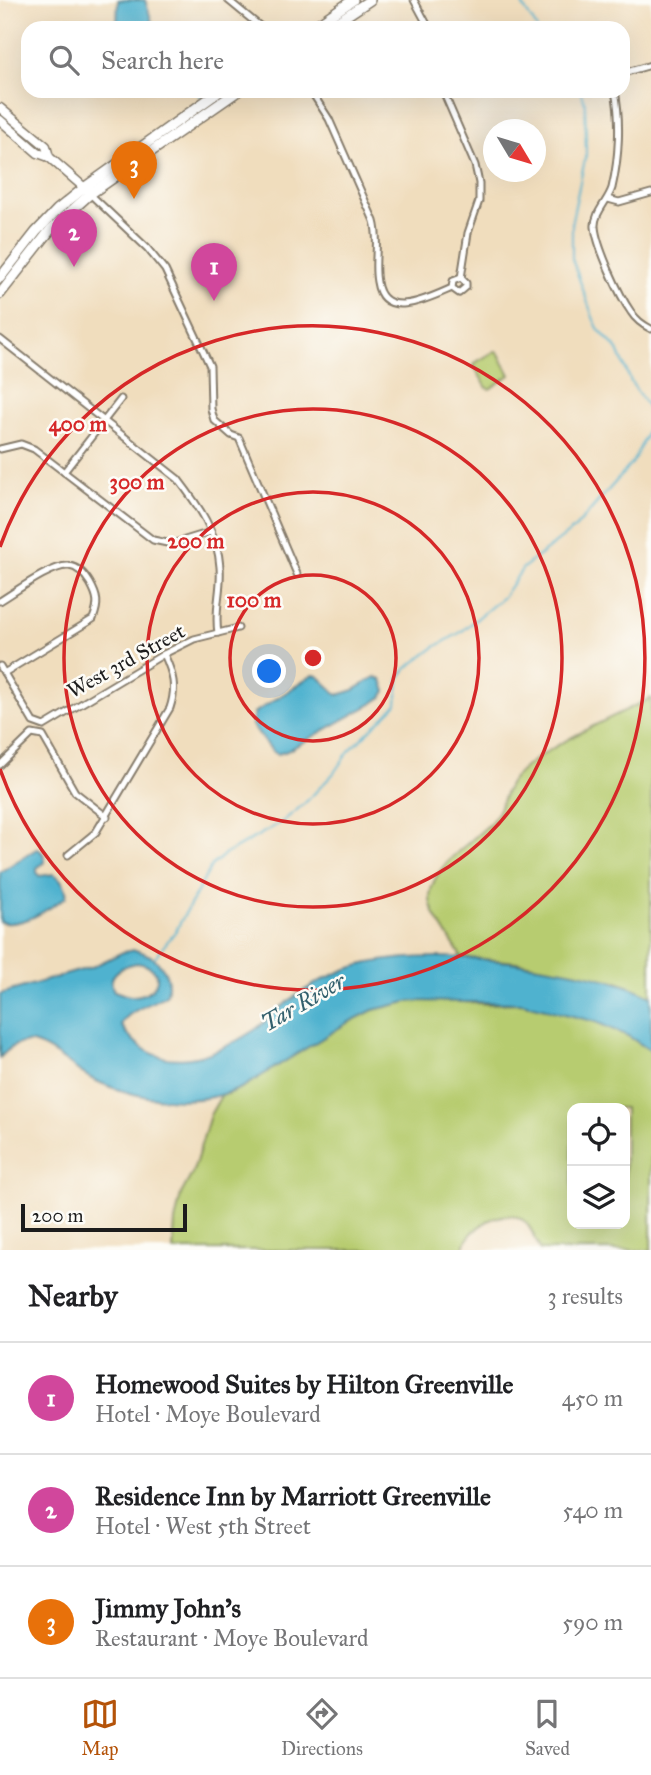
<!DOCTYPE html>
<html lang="en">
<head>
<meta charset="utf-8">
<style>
  :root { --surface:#fff; --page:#f6f6f6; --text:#202124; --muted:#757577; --line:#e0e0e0; --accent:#b45309 }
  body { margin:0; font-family:"IM FELL Great Primer",serif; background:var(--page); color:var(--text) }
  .controls { position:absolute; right:21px; bottom:21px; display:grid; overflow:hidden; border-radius:14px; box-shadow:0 7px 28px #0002 }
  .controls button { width:63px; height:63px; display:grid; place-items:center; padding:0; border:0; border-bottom:2px solid var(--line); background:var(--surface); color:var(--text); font:35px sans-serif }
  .compass { position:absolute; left:483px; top:119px; width:63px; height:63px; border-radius:50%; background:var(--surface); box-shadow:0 7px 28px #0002; rotate:128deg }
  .scale { position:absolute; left:21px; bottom:18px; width:166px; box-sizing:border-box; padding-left:7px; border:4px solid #1c1c1c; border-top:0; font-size:19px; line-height:24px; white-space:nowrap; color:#1c1c1c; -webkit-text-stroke:5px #fdfcf7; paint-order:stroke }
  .you { position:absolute; left:270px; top:672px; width:24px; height:24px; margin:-18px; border:5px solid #fff; border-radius:50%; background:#1a73e8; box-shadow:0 0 0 10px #1a73e833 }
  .badge { display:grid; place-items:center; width:46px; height:46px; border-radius:50%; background:var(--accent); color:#fff; font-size:23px; font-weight:700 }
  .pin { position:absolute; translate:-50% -58px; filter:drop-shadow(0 2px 4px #0008) }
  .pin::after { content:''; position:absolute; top:37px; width:24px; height:21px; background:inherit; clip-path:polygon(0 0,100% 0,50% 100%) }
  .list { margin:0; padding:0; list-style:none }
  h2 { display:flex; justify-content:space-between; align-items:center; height:91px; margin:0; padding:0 28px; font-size:30px }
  h2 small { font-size:23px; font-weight:400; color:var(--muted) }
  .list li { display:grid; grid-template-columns:46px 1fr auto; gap:21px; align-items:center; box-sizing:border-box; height:112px; padding:0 28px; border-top:2px solid var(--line) }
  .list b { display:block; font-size:26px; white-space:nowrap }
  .list p { margin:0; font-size:23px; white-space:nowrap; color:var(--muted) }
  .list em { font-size:23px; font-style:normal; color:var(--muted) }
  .icon { flex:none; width:38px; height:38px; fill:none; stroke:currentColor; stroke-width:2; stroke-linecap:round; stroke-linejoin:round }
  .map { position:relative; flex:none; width:651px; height:1250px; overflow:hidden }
  .search { position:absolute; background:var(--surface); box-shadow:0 7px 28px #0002; left:21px; right:21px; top:21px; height:77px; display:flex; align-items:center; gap:18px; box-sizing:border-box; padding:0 24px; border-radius:21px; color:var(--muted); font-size:26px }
  .sheet { height:427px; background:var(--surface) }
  nav { display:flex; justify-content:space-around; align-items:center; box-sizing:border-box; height:98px; border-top:2px solid var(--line); background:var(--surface); font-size:19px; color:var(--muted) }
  nav a { display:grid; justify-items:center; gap:4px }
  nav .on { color:var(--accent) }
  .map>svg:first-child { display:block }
</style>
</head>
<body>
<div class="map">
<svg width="651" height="1250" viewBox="0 0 651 1250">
  <rect width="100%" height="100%" fill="#fdfcf7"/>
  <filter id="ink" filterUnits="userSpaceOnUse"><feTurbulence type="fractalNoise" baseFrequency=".0143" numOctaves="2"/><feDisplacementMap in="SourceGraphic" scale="14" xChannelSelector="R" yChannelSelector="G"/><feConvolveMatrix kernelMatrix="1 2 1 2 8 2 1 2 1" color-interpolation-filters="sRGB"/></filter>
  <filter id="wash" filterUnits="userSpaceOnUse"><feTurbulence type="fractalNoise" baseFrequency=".00686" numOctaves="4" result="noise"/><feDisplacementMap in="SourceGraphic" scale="28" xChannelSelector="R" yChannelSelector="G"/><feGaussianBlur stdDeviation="1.57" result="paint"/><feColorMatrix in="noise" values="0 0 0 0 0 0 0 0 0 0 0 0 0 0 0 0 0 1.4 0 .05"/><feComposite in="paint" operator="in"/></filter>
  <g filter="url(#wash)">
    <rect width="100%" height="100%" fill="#f0ddbd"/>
    <!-- green -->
    <g fill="#b7cc70" stroke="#6a7446" stroke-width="2" fill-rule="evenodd">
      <path d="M495,351L498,352L510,375L490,389L487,388L474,366L475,363Z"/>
      <path d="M651,698V996L619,982L518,962L461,957C453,940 428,913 430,895C434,863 472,843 491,822C503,808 503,790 513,779C540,748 613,717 651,698Z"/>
      <path d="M439,1000L487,1004L522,1003L557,1011L596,1022L628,1036L651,1051V1250H540C536,1240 532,1228 524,1221C505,1204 466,1229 463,1250H173L175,1222L181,1194L193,1172L210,1115L222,1094H228L243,1087L347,1023L373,1010L411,1001ZM572,1108H625V1224H572Z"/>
    </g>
    <!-- water -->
    <g fill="#50b2cf" stroke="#366776" stroke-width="2" fill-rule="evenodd">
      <path d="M118,0H145L154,28H117Z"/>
      <path d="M313,675L318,676L338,695L354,690L375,677L382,680L386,691L382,697L375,702L287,751L278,754L273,752L252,725L254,713Z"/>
      <path d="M38,848L44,855L45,862L37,868V872L39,876L54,874C61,878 68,889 66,897C49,909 22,928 0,922V872Z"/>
      <path d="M135,950C157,955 172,972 167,994C154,1004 128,1009 121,1025C157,1080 212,1058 256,1029C265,1023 271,1014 280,1008C304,988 338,969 369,963C426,952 482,958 539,966C578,972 615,979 651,996V1051L628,1036L596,1022L522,1003L411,1001L373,1010L347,1023L243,1087C198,1108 137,1101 92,1079C72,1069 55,1049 32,1043C20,1040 7,1049 0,1058V994L92,967L123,952ZM137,963C170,968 158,997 131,996C126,996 119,992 114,991C105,975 123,965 137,963Z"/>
    </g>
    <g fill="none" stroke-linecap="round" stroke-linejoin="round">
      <!-- stream -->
      <g stroke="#50b2cf" stroke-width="2">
        <path d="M519,0L537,28"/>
        <path d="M155,957L175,932L212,865L224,855L282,822L304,804L333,774L349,751L397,704L399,678L407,668L435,647L461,632L503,597L523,568L575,528L633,462L646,435L650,417L647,406L631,382L618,350L599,330L594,320L572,259V220L586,154L585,103L580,91"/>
      </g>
      <!-- canal -->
      <path stroke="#50b2cf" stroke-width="6" d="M199,91L201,94"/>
    </g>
  </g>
  <g filter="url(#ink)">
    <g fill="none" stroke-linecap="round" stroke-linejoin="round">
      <!-- street casing -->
      <g stroke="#867c6c" stroke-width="9">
        <g id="street">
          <path d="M228,0L262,28"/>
          <path d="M414,0L429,28"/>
          <path d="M623,73L651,65"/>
          <path d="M311,91L329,119L374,221C380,241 373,262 377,282C383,322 431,297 452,288L453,281L461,278"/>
          <path d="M443,91L475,165L479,183V201L468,233L461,278L466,283V287L459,293L452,288"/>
          <path d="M615,91C621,121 619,158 612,188C608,201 594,213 595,227C597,247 619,295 631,312C636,320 643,325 651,329"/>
          <path d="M90,194L147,248L165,270L210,366L211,409L214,420L231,435L239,438L297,574"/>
          <path d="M608,199L619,202L651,193"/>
          <path d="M0,339L178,479C198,505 218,533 220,567C222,590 214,609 218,633"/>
          <path d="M0,449L21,444L34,449L153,540L172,544L211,532"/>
          <path d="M64,472L121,399"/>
          <path d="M0,601C15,592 53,564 69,566C79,567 85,575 90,583C98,597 99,604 93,619L4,673"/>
          <path d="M0,666L33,722L44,726L164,654L194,639L238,628"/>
          <path d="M0,765L32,734L43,736L75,792L107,817"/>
          <path d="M68,855L96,832L170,708C177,687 173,674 164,654"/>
        </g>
      </g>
      <!-- secondary casing -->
      <g stroke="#867c6c" stroke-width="11">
        <g id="secondary">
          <path d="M0,108L46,146L49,157"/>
          <path d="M0,120L38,153L49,157L87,190"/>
        </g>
      </g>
      <!-- primary casing -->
      <g stroke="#867c6c" stroke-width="12">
        <g id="primary">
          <path d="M312,28L353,0"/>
          <path d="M328,28L370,0"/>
          <path d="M0,278L36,232L57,210L84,188L220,91"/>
          <path d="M0,294L51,229L90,194L238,91"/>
        </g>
      </g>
      <!-- street -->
      <use href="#street" stroke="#fff" stroke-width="5"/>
      <!-- secondary -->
      <use href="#secondary" stroke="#fff" stroke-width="8"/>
      <!-- primary -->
      <use href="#primary" stroke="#fff" stroke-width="9"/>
    </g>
  </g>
  <!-- distance rings -->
  <g fill="none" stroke="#d62828" stroke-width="3.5">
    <circle cx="313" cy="658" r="83"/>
    <circle cx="313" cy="658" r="166"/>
    <circle cx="313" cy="658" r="249"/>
    <path d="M0 547A332 332 0 1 1 0 769"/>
  </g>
  <g text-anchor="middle" stroke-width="5" stroke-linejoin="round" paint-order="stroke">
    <!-- street labels -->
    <g font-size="21" fill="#1c1c1c" stroke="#fdfcf7">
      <text transform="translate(126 661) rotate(-29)" y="7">West 3rd Street</text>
    </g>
    <!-- water labels -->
    <g font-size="23" font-style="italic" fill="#33606d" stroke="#fdfcf7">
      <text transform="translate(303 1002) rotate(-30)" y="8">Tar River</text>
    </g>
  </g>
  <circle cx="313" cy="658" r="10" fill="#d62828" stroke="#fdfcf7" stroke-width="3.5"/>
  <g font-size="21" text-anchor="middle" font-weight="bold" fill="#d62828" stroke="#fdfcf7" stroke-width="5" stroke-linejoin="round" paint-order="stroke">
    <text x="78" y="431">400 m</text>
    <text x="137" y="489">300 m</text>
    <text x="196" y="548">200 m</text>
    <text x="254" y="607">100 m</text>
  </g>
</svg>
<div class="controls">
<button><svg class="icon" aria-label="locate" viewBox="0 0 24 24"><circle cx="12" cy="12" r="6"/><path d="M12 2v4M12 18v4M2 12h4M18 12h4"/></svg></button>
<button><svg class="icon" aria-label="layers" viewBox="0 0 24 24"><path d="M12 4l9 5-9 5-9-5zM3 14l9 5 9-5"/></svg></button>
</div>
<svg class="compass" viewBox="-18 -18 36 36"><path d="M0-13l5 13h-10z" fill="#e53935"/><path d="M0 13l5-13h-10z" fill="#757577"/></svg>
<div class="scale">200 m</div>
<div class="you"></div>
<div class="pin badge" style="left:214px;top:301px;background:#d1479c">1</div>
<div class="pin badge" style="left:74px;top:267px;background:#d1479c">2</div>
<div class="pin badge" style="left:134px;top:199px;background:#e8710a">3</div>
<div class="search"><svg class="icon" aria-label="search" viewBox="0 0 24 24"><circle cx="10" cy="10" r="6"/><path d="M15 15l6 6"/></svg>Search here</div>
</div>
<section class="sheet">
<h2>Nearby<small>3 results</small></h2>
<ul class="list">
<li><span class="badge" style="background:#d1479c">1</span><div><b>Homewood Suites by Hilton Greenville</b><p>Hotel · Moye Boulevard</p></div><em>450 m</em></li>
<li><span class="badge" style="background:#d1479c">2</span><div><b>Residence Inn by Marriott Greenville</b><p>Hotel · West 5th Street</p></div><em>540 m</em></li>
<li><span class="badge" style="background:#e8710a">3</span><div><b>Jimmy John's</b><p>Restaurant · Moye Boulevard</p></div><em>590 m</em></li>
</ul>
</section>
<nav>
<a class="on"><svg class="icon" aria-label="map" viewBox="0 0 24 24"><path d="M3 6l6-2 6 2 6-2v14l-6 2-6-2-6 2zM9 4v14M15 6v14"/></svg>Map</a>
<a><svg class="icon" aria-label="directions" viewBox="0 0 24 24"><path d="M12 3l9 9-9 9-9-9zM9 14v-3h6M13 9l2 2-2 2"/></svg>Directions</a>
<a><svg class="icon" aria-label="saved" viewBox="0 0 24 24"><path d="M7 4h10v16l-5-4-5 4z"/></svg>Saved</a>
</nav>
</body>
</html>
